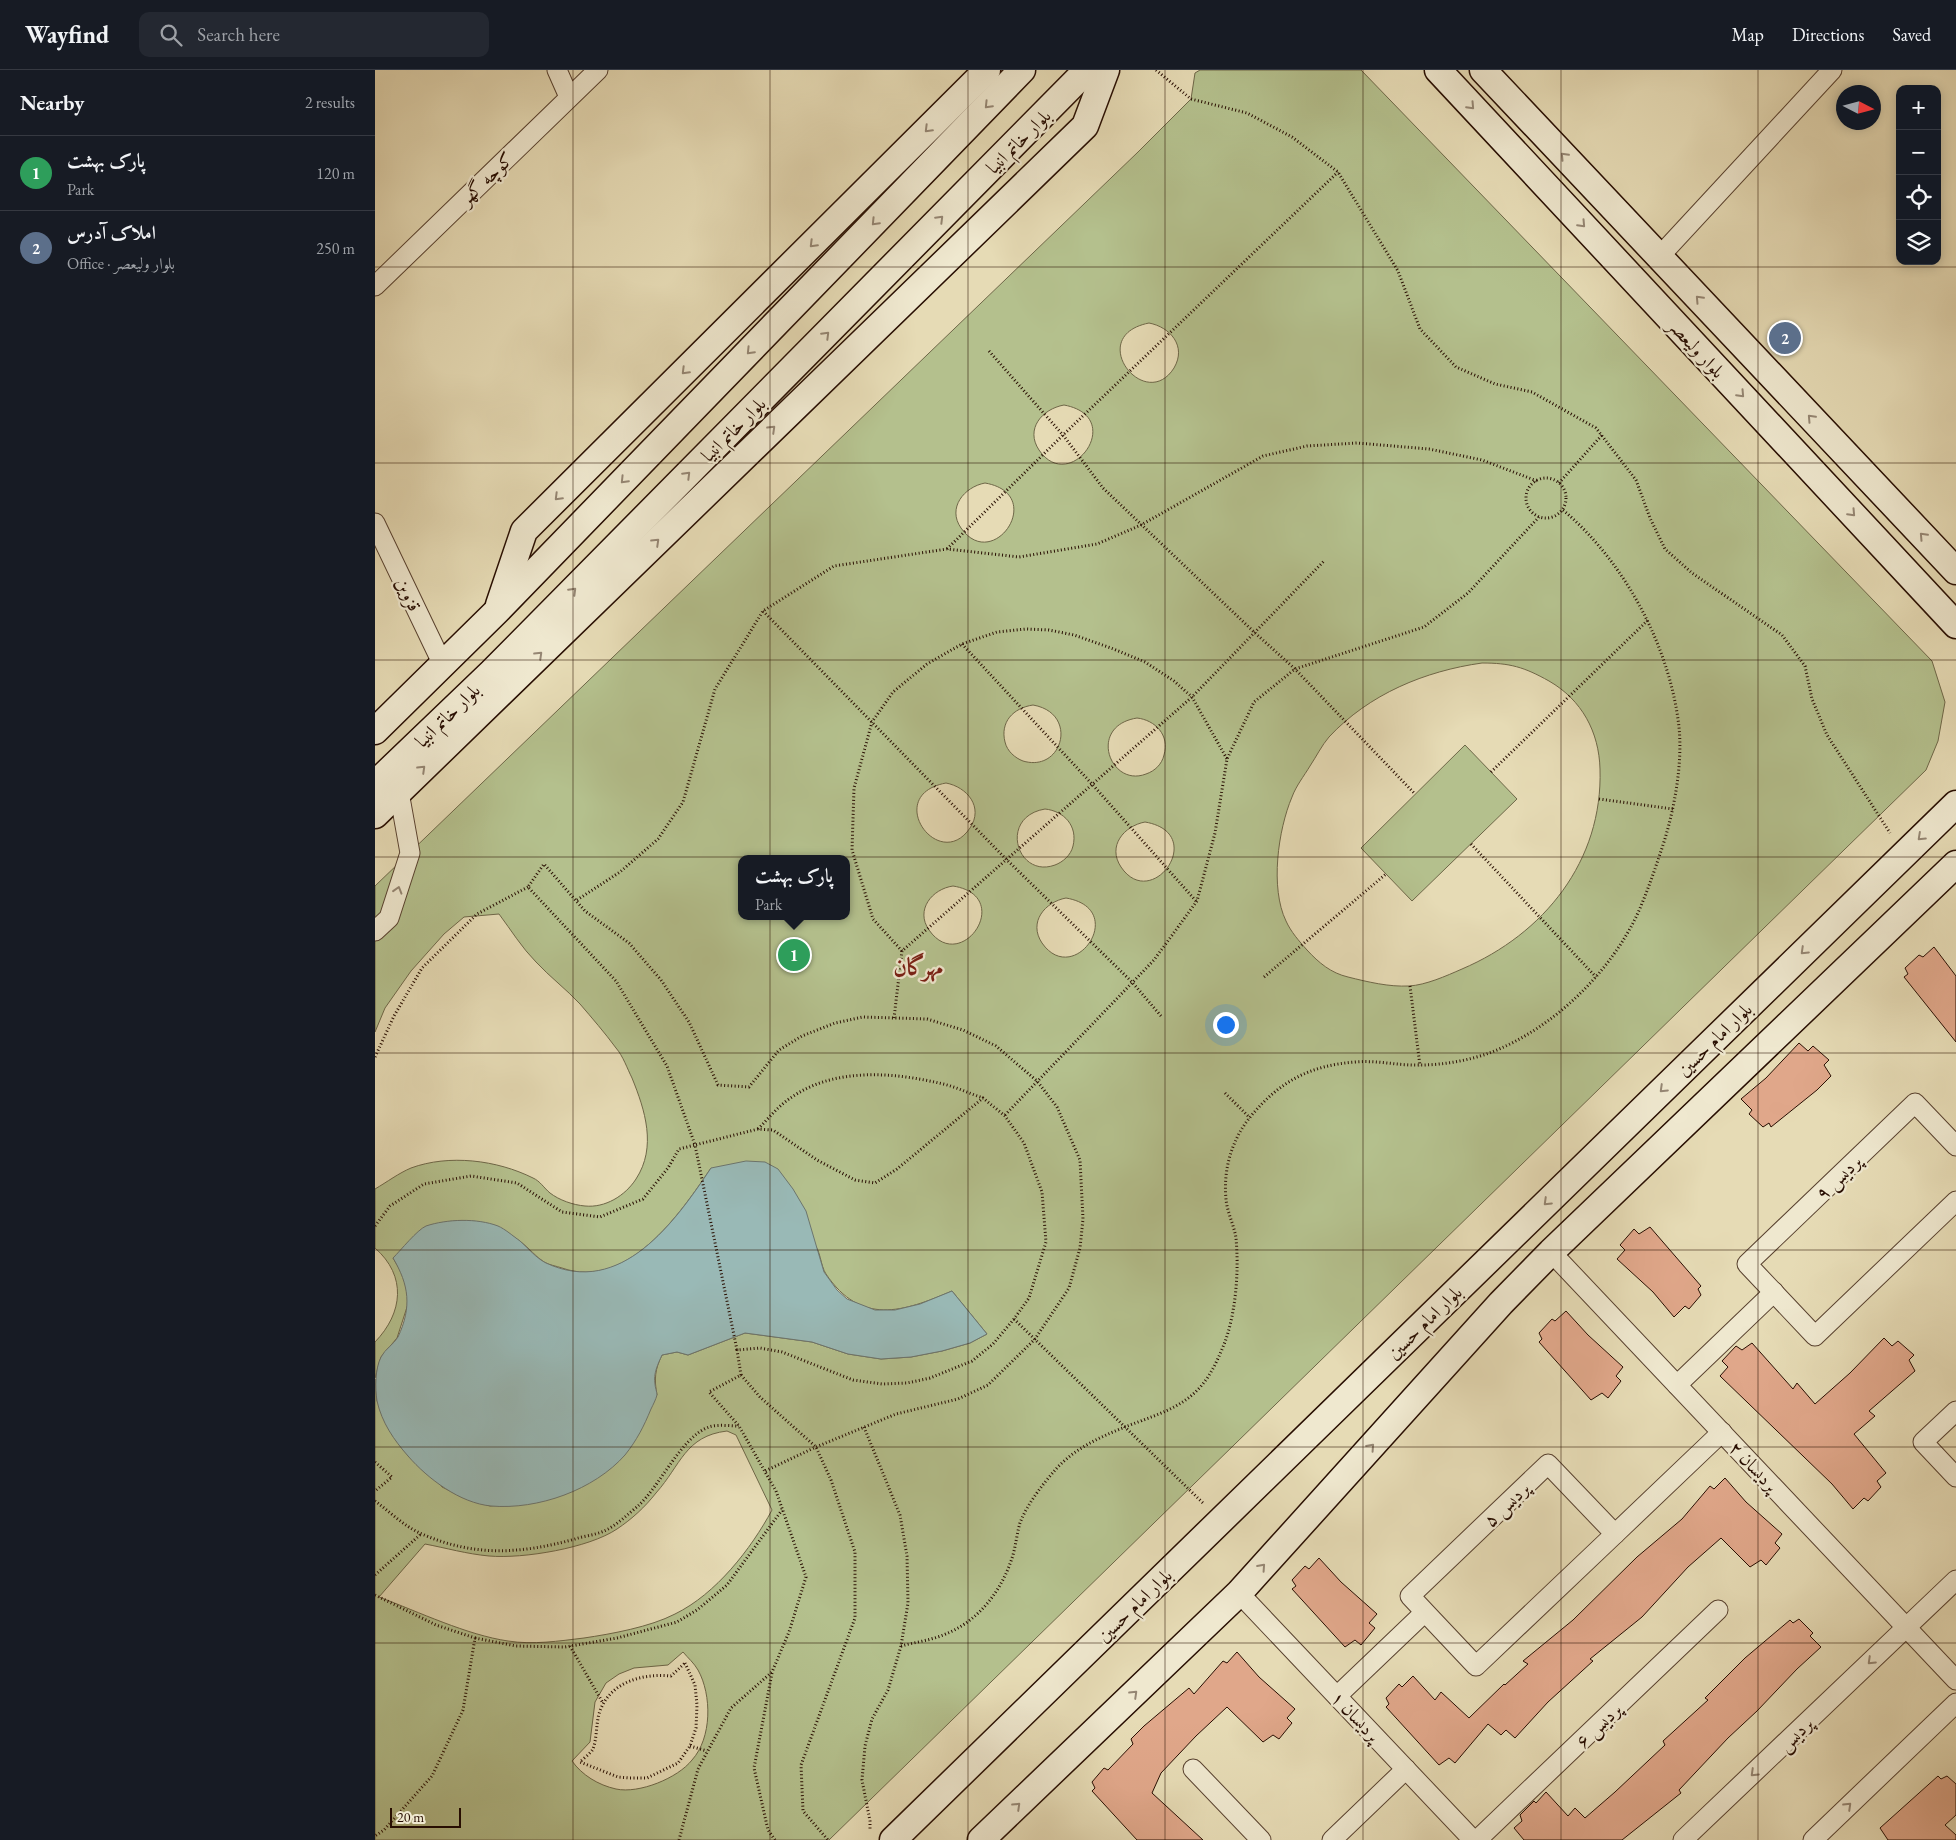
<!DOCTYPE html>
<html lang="en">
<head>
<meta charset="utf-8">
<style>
  :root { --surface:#171b24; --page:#242831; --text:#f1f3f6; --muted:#9ea1a6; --line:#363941; --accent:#b45309 }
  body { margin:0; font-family:"EB Garamond",Amiri,serif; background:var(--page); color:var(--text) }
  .controls { position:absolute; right:15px; top:15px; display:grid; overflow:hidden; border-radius:10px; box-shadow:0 2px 12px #0003 }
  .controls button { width:45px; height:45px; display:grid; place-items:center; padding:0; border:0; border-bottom:1px solid var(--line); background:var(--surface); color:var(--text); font:25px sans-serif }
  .compass { position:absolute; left:1461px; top:15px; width:45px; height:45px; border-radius:50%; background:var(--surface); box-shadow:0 2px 12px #0003; rotate:96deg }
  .scale { position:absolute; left:15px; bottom:12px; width:71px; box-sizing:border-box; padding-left:5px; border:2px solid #280e02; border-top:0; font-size:14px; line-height:18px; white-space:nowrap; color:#280e02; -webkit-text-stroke:4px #efe8cf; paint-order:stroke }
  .you { position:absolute; left:850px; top:954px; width:18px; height:18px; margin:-12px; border:4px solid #fff; border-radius:50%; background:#1a73e8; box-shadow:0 0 0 8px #1a73e833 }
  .badge { display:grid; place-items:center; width:32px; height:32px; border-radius:50%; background:var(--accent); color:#fff; font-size:16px; font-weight:700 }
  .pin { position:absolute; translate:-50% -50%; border:2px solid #fff; box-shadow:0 1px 5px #0006 }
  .popup { position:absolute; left:363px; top:785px; width:112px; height:65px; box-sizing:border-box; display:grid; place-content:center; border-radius:10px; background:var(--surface); filter:drop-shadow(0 1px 4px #0005); font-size:16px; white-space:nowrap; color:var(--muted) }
  .popup b { font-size:19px; color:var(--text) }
  .popup::after { content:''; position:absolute; left:50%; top:100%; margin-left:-10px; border:10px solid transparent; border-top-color:var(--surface) }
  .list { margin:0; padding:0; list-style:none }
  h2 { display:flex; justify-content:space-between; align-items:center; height:65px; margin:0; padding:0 20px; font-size:21px }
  h2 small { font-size:16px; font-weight:400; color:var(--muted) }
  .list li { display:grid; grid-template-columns:32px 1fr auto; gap:15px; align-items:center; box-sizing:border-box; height:75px; padding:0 20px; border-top:1px solid var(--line) }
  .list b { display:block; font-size:19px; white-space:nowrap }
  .list p { margin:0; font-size:16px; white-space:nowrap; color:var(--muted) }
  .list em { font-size:16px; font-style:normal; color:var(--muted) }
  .icon { flex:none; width:28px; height:28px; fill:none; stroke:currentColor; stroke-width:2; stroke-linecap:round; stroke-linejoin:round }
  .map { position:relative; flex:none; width:1581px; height:1770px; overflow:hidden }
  header { display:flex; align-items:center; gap:30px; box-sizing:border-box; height:70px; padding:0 25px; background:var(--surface); border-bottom:1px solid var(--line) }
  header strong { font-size:24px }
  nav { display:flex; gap:28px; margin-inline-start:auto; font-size:18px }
  .search { width:350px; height:45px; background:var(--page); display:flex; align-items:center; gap:12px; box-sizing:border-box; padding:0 18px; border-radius:10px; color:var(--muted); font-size:19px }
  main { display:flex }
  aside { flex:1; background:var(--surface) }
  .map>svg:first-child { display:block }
</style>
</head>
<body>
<header>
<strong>Wayfind</strong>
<div class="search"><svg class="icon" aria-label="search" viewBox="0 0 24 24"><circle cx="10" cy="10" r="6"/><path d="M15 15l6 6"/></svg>Search here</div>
<nav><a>Map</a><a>Directions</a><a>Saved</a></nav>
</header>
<main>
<aside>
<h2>Nearby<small>2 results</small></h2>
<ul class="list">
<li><span class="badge" style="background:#2e9e5b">1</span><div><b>پارک بهشت</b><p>Park</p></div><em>120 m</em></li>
<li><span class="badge" style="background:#5c6f8a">2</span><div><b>املاک آدرس</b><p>Office · بلوار ولیعصر</p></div><em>250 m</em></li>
</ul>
</aside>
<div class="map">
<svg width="1581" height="1770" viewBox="0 0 1581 1770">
  <rect width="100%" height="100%" fill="#e6dbb5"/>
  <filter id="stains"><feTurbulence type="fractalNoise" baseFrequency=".004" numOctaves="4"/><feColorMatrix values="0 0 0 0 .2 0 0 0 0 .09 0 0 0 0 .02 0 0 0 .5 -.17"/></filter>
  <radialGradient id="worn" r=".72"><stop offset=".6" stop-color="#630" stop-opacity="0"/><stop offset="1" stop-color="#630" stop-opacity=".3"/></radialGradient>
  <!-- green -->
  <g fill="#b4c08d" stroke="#6e6748" fill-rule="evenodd">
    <path d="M825,0H986L1557,591L1570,632L1563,671L1551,700L454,1770H0V1309L2,1331L67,1417L92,1429L115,1436L163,1432L282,1325C279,1309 280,1299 287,1285L302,1282L313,1285L370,1263L437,1272L473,1284L506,1289L536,1287L567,1281L595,1273L612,1264L577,1221C528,1242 486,1256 451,1204C445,1195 446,1180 438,1173C430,1164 417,1158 407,1150C383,1133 360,1116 336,1098C305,1144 252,1221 187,1198C181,1196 174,1195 169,1192C161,1187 154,1178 146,1172C128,1158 110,1150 87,1151C82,1151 76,1151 72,1152C62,1154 29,1180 18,1188L27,1203L32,1219L33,1234L22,1268L6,1287L0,1308V1272C28,1243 32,1206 0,1178V1119C12,1112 24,1103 36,1098C74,1084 122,1090 158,1108C165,1111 169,1118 175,1123C184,1130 198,1135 210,1136C230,1138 250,1126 261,1109C282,1077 270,1040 257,1008C252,998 248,986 241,978C230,963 217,948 205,934C191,919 175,907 161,892C147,878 136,860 124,844L89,847L69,864L36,901L10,938L0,962V816L763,82L816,29L820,3ZM774,253C795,257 812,276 799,298C770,344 709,266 774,253ZM689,335C753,347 695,426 664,380C650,359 667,339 689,335ZM610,413C673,424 618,504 586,458C572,438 589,417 610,413ZM1107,593C1135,593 1149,597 1174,611C1207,630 1224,662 1225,699C1228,791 1169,864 1087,899C1071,906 1051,915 1034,916C1014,917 993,912 973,907C956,903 944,893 932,880C924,871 916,862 911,851C895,818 903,760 917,727C921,716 929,706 935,696C941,687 947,675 954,667C994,624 1050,601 1107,593ZM658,635C704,643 688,703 648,691C640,688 632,681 630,672C625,652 638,638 658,635ZM762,648C780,650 795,665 789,685C787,694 780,701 771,704C735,718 712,656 762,648ZM571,713C592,717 609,737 595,758C564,804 507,725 571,713ZM670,739C689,741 703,756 698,776C696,785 688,792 680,795C642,809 623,747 670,739ZM770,752C834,763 777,843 746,797C732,776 749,756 770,752ZM366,789H472V846H366ZM578,816C641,826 586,906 554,860C540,840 557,819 578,816ZM691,828C755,839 699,919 667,873C653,852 670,832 691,828ZM352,1361L361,1365L397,1440C376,1479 341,1524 300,1544C275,1557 236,1564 209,1568C184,1571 158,1575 133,1571C92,1565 44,1542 4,1527L50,1474C71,1478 92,1484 114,1486C148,1489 214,1478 242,1459C257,1449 270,1437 281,1423C306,1395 310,1366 352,1361ZM308,1582C313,1588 319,1593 323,1600C337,1625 337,1668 317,1690C303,1708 264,1724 241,1719C223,1715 207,1705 197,1691L215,1672L220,1632L231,1613L244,1604L259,1598L293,1595Z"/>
    <path d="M1090,675L1142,729L1037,831L986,778Z"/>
  </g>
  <!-- water -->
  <path fill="#99b9b6" stroke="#6c756e" d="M371,1091L390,1092L403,1099L418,1119L431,1141L449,1202L462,1220L472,1229L500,1240H520L545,1234L577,1221L612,1264L595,1273L567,1281L536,1287L506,1289L473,1284L437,1272L370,1263L313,1285L302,1282L287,1285C283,1294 278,1304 280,1314C280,1317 282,1322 282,1325C281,1329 278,1335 276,1339C269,1356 262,1370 250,1385C219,1420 163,1440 116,1436C85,1433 53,1409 33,1386C19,1370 7,1353 2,1331C0,1318 0,1299 6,1287C10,1279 19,1274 23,1267C37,1237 34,1215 18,1188C26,1180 42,1160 51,1156C72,1149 102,1148 123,1156C130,1159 138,1166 145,1171C153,1178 161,1188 171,1193C246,1228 300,1152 336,1098Z"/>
  <!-- building -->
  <g fill="#e0a78a" stroke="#280e02">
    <path d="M1559,877L1581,906V972L1529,907L1533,904L1530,898L1544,885L1548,887Z"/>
    <path d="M1424,973L1433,981L1438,976L1454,990L1449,995L1456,1006L1442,1020L1396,1057L1394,1053L1388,1057L1374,1044L1377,1040L1366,1029L1391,1008Z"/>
    <path d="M1275,1157L1326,1216L1323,1219L1326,1225L1314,1239L1310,1236L1299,1247L1278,1222L1242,1189L1250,1180L1245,1175L1259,1159L1264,1164Z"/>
    <path d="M1191,1241L1213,1265L1248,1297L1241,1306L1246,1311L1233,1328L1227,1323L1216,1330L1164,1272L1167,1269L1164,1263L1177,1249L1180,1251Z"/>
    <path d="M1509,1268L1517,1276L1523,1271L1539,1285L1534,1290L1540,1301L1494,1341L1500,1346L1479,1364L1511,1403L1502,1411L1506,1417L1493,1431L1489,1428L1478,1439L1457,1414L1345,1306L1353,1297L1347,1291L1361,1276L1367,1280L1377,1273L1418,1319L1422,1313L1440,1334L1475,1303Z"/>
    <path d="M1350,1408L1371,1432L1407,1464L1400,1473L1405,1478L1391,1495L1386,1490L1375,1497L1346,1468L1313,1497L1267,1547L1215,1589L1218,1591L1173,1632L1140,1668L1131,1660L1126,1665L1113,1654L1080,1693L1074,1688L1064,1695L1011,1637L1014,1634L1011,1628L1024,1614L1027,1617L1038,1606L1060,1630L1066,1622L1094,1648L1129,1614L1130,1615L1153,1594L1148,1591L1198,1550L1262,1487L1307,1449L1335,1416L1339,1419Z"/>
    <path d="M944,1488L966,1512L1002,1544L994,1553L1000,1558L986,1575L980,1570L970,1577L917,1519L921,1516L917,1510L930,1496L934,1499Z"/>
    <path d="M1424,1549L1438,1563L1435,1566L1446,1577L1422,1599L1382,1641L1353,1668L1304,1720L1306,1723L1247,1770H1149L1139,1758L1147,1751L1145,1745L1159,1731L1161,1733L1171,1722L1193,1746L1200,1738L1210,1748L1240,1722L1290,1675L1288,1671L1333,1630L1330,1628L1370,1588L1415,1550L1418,1553Z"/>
    <path d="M862,1582L884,1607L920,1639L912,1648L917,1653L904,1669L898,1665L888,1672L852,1637L821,1666L786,1703L777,1723L828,1770H762L717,1721L720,1718L717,1712L729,1698L733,1700L758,1674L756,1669L769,1656L814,1618L819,1624L848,1591L852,1593Z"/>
    <path d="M1563,1706L1566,1709L1572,1706L1581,1714V1745L1570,1755L1581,1765V1770H1513L1505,1758Z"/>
  </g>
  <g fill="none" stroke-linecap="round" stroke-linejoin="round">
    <!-- street casing -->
    <g stroke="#58412f" stroke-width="21">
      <g id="street">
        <path d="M182,0L194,27"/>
        <path d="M1284,187L1457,0"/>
        <path d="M0,216L223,0"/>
        <path d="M0,453L68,595"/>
        <path d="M0,861L14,848L35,783L24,722"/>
        <path d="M1581,1076L1540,1033L1372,1194L1440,1266L1581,1131"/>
        <path d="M1176,1182L1581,1610"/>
        <path d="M1302,1315L1399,1222"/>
        <path d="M1581,1341L1548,1372L1581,1407"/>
        <path d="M1240,1464L1347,1362"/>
        <path d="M864,1523L1098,1770"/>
        <path d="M962,1626L1050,1542L1101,1596L1240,1464L1173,1394L1035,1526L1050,1542"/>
        <path d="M818,1699L886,1770"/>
        <path d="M957,1770L1031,1699"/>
        <path d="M1102,1770L1343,1540"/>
        <path d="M1308,1770L1581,1510"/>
        <path d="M1438,1770L1581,1633"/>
      </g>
    </g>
    <!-- secondary casing -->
    <g stroke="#280e02" stroke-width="29">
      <g id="secondary">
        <path d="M1063,0L1581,555"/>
        <path d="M1108,0L1581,501"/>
        <path d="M124,535L149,461L612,0"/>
        <path d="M0,661L122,541L647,0"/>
        <path d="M0,714L117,602L712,0"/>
        <path d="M0,745L710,56L731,0"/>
        <path d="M518,1770L1581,734"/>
        <path d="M606,1770L864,1523L1126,1233L1176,1182L1581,794"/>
      </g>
    </g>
    <!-- path -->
    <g stroke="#280e02" stroke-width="3" stroke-dasharray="1 2.5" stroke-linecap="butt">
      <path d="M781,0L816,29L872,43L917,67L963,102L1023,201L1045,259L1081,297L1120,314L1157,322L1221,358L1261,410L1275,448L1290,479L1317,503L1407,565L1430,596L1437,629L1452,665L1515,763"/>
      <path d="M614,281L688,365L728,418L879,562L920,599L1040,724"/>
      <circle cx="1171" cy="428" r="20"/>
      <path d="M1184,413L1227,365"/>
      <path d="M572,479L688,365L963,102"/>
      <path d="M388,541L631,789L757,912L786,946"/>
      <path d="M587,574L717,714L821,831"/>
      <path d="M1116,702L1273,550"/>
      <path d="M1224,729L1298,739"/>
      <path d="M1096,774L1221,907"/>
      <path d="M202,830L245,802L283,769L308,732L340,619L388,541L459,496L572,479L644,487L722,474L766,455L888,386L932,376L982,373L1054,379L1107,390L1162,411"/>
      <path d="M527,881L498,849L477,780L479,718L497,652L518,622L552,594L587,574L622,562L651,559L674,560L699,565L736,578L770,592L799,611L817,627L852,689"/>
      <path d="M889,907L1011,804"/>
      <path d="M1035,916L1045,996"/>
      <path d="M519,948L527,881L817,627L949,491"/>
      <path d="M0,987L19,946L47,898L102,844L153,817"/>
      <path d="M850,1023L875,1048"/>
      <path d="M630,1045L779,890L822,831L840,763L852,689L879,632L920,599L1049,557L1093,523L1164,447"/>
      <path d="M383,1059C394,1048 404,1035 417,1027C459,998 516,1002 564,1013C579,1016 593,1023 608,1028"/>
      <path d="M0,1156L15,1136L49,1114L96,1106L142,1113L187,1142L225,1147L268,1129L293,1098L304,1079L320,1075L362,1280"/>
      <path d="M639,1249L829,1434"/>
      <path d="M366,1305L362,1280L385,1278L407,1282L478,1310L507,1314L532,1313L555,1308L597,1291L618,1274L639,1249L654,1228L671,1172L667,1122L649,1073L630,1046L608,1028L522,1099L500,1113L480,1110L442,1090L398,1060L383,1059L320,1075L292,996L241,911L153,817L169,794L210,841L254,873L286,910L314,952L343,1015L374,1017L404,980L427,966L460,953L488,947L552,949L588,960L621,976L662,1011L682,1037L705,1090L708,1149L705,1178L694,1218L660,1269L613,1315L583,1329L521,1344L441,1377L390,1401"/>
      <path d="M489,1357L525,1445L532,1486L533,1533L526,1576L513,1620L497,1649L490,1676L487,1710L495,1751V1759"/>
      <path d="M0,1392L17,1407L0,1421"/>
      <path d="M0,1431C15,1442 30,1457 47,1464C99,1487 146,1484 200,1469C209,1466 220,1465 229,1461C241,1456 253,1444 263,1436C286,1415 306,1367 334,1357C343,1354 355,1356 364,1356"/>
      <path d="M0,1505L46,1464"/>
      <path d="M0,1525L61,1555L100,1568L88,1640L57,1706L9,1760L0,1766"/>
      <path d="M100,1568L141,1576L190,1577L242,1568L302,1552L322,1540L352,1515L407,1440"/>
      <path d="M195,1576L228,1633"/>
      <path d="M526,1576C541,1572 558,1570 573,1563C606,1549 628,1518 638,1485C641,1474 642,1463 645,1453C652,1434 668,1414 681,1399C699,1379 725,1367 750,1357C777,1346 807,1339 827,1315C837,1303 844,1287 850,1272C861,1241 864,1201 861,1168C859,1155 852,1142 851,1129C848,1099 857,1069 876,1046C905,1011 936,995 981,992C1003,990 1024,996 1046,995C1069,995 1096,990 1117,982C1178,958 1234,904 1262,845C1271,825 1278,805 1285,784C1298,747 1308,697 1304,657C1295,577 1250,492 1188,440"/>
      <path d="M310,1593L320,1615L322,1635L321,1658L315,1676L303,1693L272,1708H255L243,1707L205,1692C209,1688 216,1683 218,1679C222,1668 221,1655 224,1644C233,1613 266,1603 296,1606Z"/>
      <path d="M397,1603L379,1698L393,1760L400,1770"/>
      <path d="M315,1676L332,1681"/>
      <path d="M304,1770L323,1699L356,1638L397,1602L414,1562L431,1507L401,1421L364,1356L334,1322L366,1305L385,1327L441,1377L456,1410L480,1482V1548L426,1695L428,1741L453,1770"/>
    </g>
    <!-- street -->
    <use href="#street" stroke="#efe8cf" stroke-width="19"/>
    <!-- secondary -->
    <use href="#secondary" stroke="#efe8cf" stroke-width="26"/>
  </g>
  <!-- one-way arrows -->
  <defs><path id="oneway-chevron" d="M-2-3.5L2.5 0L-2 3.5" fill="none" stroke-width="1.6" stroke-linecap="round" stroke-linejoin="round" transform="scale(1.25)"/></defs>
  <g stroke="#958673">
    <use href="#oneway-chevron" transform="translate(613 35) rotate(134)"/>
    <use href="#oneway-chevron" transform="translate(1096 36) rotate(47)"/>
    <use href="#oneway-chevron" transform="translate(553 59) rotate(135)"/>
    <use href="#oneway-chevron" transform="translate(1189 86) rotate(-133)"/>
    <use href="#oneway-chevron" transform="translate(565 149) rotate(-45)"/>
    <use href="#oneway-chevron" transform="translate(500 152) rotate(134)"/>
    <use href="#oneway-chevron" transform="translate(1207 154) rotate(47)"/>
    <use href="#oneway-chevron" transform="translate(438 174) rotate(135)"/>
    <use href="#oneway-chevron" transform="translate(1324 229) rotate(-133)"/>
    <use href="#oneway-chevron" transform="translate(451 265) rotate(-45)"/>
    <use href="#oneway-chevron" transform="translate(375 281) rotate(134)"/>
    <use href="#oneway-chevron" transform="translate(310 301) rotate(135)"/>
    <use href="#oneway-chevron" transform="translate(1366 324) rotate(47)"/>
    <use href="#oneway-chevron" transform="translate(1436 348) rotate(-133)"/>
    <use href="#oneway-chevron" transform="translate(397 359) rotate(-44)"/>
    <use href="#oneway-chevron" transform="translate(312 405) rotate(-45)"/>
    <use href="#oneway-chevron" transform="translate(249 410) rotate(134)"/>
    <use href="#oneway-chevron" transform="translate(183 427) rotate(135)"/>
    <use href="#oneway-chevron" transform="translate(1477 443) rotate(47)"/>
    <use href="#oneway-chevron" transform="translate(1548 466) rotate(-133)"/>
    <use href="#oneway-chevron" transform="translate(281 472) rotate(-44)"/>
    <use href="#oneway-chevron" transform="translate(198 521) rotate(-45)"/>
    <use href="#oneway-chevron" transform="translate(164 585) rotate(-44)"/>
    <use href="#oneway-chevron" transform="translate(47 699) rotate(-44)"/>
    <use href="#oneway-chevron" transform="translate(1546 767) rotate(137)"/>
    <use href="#oneway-chevron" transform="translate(23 820) rotate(-73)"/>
    <use href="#oneway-chevron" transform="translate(1429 881) rotate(136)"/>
    <use href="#oneway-chevron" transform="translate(1288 1019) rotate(136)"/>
    <use href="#oneway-chevron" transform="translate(1172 1132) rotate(136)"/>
    <use href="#oneway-chevron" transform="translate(996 1377) rotate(-48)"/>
    <use href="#oneway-chevron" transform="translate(887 1497) rotate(-48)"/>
    <use href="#oneway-chevron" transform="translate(1496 1591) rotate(136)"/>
    <use href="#oneway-chevron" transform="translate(759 1624) rotate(-44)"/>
    <use href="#oneway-chevron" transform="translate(1379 1703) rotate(136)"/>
    <use href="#oneway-chevron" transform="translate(642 1736) rotate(-44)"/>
    <use href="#oneway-chevron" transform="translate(1473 1736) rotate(-44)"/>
  </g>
  <!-- grid -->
  <path fill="none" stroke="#280e02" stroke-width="1" stroke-opacity="0.55" d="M198,0V1770M395,0V1770M593,0V1770M790,0V1770M988,0V1770M1186,0V1770M1383,0V1770M0,197H1581M0,393H1581M0,590H1581M0,787H1581M0,983H1581M0,1180H1581M0,1377H1581M0,1573H1581"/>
  <g text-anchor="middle" stroke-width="4.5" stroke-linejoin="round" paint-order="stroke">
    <!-- street labels -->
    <g font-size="19" fill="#280e02" stroke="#efe8cf">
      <text transform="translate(643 71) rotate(-45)" y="7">بلوار خاتم انبیا</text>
      <text transform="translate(111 108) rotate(-44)" y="7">کوچه گهر</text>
      <text transform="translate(1322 278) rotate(47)" y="7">بلوار ولیعصر</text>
      <text transform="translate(358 359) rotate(-45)" y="7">بلوار خاتم انبیا</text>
      <text transform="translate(34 524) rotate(64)" y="7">قزوین</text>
      <text transform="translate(72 645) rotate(-44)" y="7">بلوار خاتم انبیا</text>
      <text transform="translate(1339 969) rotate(-44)" y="7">بلوار امام حسین</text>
      <text transform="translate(1463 1107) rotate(-44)" y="7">پردیس ۹</text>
      <text transform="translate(1049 1252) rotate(-44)" y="7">بلوار امام حسین</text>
      <text transform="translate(1379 1396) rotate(47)" y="7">پردیسان ۲</text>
      <text transform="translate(1131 1434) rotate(-44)" y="7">پردیس ۵</text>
      <text transform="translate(759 1535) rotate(-44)" y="7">بلوار امام حسین</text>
      <text transform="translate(981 1646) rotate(47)" y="7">پردیسان ۱</text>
      <text transform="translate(1223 1655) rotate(-44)" y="7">پردیس ۶</text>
      <text transform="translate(1420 1664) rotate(-44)" y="7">پردیس</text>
    </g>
    <!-- district labels -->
    <g font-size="24" font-weight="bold" fill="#7a1f14" stroke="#efe8cf">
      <text x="543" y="905">مهرگان</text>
    </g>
  </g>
  <rect width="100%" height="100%" filter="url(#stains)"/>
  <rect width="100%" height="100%" fill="url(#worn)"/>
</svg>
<div class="controls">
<button>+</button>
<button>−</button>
<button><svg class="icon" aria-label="locate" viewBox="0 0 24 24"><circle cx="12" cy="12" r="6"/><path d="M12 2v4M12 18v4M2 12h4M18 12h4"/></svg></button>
<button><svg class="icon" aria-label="layers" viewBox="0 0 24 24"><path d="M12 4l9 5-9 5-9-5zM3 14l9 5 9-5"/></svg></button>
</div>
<svg class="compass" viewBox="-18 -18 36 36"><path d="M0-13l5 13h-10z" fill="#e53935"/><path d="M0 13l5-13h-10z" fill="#9ea1a6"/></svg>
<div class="scale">20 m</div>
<div class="you"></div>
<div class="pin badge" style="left:419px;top:885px;background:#2e9e5b">1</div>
<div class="popup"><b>پارک بهشت</b>Park</div>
<div class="pin badge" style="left:1410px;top:268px;background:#5c6f8a">2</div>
</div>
</main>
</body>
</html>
